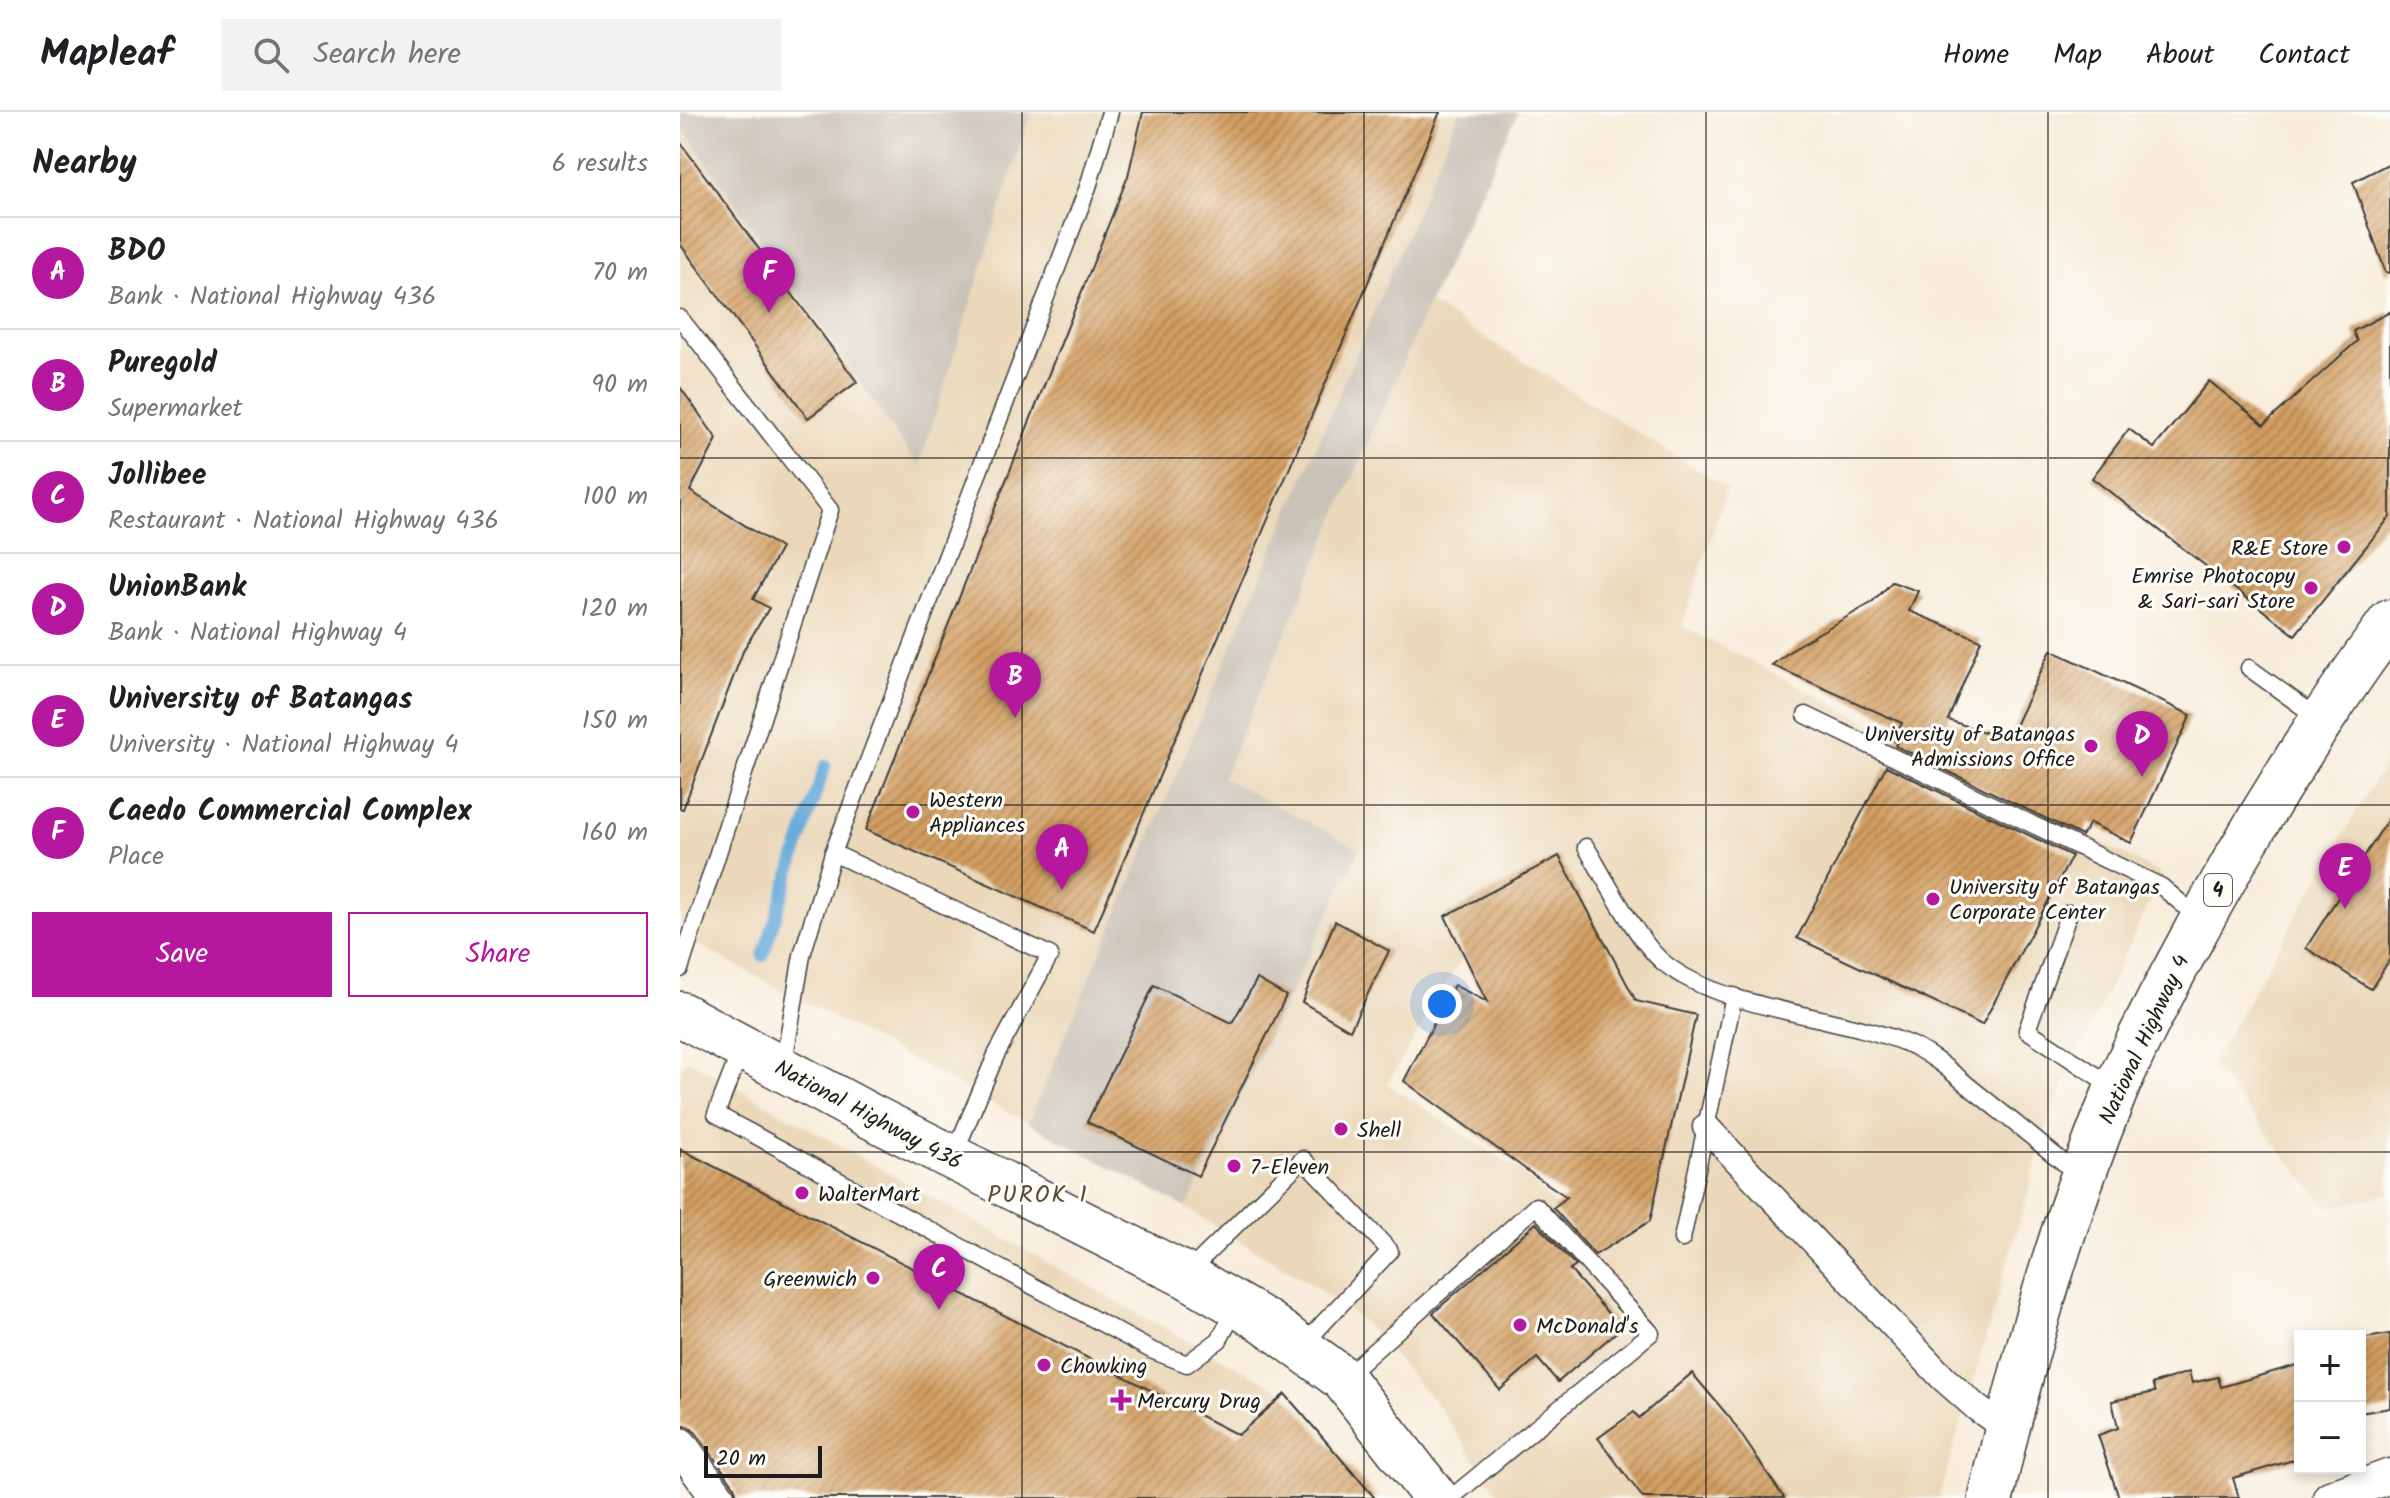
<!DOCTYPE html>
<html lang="en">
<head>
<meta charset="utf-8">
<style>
  :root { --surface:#fff; --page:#f2f2f2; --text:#202124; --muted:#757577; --line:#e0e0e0; --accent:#b5179e }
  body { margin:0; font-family:Kalam,sans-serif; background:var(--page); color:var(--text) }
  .controls { position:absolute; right:24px; bottom:24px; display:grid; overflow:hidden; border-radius:0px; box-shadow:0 4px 12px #0003 }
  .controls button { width:72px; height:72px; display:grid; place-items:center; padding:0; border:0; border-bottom:2px solid var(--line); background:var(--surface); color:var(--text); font:40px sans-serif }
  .scale { position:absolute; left:24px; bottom:20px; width:118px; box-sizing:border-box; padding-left:8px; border:4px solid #1c1c1c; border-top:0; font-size:22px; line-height:28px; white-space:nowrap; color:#1c1c1c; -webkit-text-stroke:6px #fdfcf7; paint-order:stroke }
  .you { position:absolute; left:762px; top:892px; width:28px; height:28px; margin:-20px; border:6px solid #fff; border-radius:50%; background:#1a73e8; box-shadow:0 0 0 12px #1a73e833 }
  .badge { display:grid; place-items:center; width:52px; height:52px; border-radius:50%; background:var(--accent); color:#fff; font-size:26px; font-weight:700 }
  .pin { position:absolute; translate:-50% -66px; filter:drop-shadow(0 2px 4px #0008) }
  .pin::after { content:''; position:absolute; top:42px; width:28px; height:24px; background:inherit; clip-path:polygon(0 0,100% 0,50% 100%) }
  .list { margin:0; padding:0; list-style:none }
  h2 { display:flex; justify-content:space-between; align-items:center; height:104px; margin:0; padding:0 32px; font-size:34px }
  h2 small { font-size:26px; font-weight:400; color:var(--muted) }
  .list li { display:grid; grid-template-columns:52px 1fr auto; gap:24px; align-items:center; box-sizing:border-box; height:112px; padding:0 32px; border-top:2px solid var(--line) }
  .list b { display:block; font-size:30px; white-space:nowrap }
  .list p { margin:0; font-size:26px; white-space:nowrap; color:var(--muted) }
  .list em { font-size:26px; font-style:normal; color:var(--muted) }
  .actions { display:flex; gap:16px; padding:24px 32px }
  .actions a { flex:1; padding:18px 0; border:2px solid var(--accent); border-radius:0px; text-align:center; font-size:28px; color:var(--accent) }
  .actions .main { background:var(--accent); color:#fff }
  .icon { flex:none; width:44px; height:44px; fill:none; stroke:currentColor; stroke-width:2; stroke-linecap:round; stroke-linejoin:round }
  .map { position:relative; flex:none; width:1710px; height:1386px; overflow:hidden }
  header { display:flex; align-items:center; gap:48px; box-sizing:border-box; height:112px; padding:0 40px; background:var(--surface); border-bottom:2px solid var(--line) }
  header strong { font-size:38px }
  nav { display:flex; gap:44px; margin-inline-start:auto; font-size:28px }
  .search { width:560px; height:72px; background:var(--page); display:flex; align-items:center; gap:20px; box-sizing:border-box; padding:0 28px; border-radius:0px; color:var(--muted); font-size:30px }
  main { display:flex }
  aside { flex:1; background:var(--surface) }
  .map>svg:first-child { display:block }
</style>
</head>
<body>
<header>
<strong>Mapleaf</strong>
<div class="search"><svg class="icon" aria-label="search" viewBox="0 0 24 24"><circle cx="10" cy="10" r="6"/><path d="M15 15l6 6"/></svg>Search here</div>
<nav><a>Home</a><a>Map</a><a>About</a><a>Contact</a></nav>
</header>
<main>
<aside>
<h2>Nearby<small>6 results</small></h2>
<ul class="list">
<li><span class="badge">A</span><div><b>BDO</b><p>Bank · National Highway 436</p></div><em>70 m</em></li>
<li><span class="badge">B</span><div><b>Puregold</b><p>Supermarket</p></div><em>90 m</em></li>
<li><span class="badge">C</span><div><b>Jollibee</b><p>Restaurant · National Highway 436</p></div><em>100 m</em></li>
<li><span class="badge">D</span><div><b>UnionBank</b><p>Bank · National Highway 4</p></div><em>120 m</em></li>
<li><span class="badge">E</span><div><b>University of Batangas</b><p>University · National Highway 4</p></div><em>150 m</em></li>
<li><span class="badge">F</span><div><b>Caedo Commercial Complex</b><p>Place</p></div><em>160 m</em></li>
</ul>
<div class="actions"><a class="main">Save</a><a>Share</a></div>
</aside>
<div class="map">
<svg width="1710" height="1386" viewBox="0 0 1710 1386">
  <defs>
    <pattern id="building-hatch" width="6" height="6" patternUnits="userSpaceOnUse" patternTransform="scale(2)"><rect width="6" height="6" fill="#d39e61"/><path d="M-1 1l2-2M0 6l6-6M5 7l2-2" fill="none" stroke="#aa804f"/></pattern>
  </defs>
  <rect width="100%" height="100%" fill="#fdfcf7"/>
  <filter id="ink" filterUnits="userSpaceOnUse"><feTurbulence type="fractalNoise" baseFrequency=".0125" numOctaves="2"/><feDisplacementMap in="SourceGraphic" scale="16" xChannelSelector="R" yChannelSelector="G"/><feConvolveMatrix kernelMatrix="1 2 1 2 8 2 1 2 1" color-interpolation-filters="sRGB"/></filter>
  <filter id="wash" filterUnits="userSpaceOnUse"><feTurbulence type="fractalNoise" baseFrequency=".006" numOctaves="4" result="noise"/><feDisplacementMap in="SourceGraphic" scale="32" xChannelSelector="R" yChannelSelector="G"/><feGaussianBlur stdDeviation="1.8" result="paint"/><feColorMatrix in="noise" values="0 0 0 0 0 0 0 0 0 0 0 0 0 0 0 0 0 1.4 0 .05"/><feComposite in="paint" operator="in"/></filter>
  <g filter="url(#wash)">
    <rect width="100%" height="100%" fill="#f8eddc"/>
    <!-- built -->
    <g fill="#ebd8ba" fill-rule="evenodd">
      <path d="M351,0H779L348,1011L0,823V12L239,355Z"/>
      <path d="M749,191L1047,376L1002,514L1482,762L1371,1001L1259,1386H821L758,1294L682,1208L623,1167L507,1097L680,737L543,667ZM782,847H783L925,1147L845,1062L707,972Z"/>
      <path d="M1710,641V1081L1648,1096L1531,953Z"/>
      <path d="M8,948L464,1205L610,1283L700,1386H47L0,1321V957Z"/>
    </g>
    <!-- industrial -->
    <g fill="#cbc3b8">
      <path d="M0,0H351L239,355L0,12Z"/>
      <path d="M779,0H838L749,191L543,666L680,737L507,1096L348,1011Z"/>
    </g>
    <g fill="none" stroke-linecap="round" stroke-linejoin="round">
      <!-- stream -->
      <path stroke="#64a8d9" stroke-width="12" d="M83,844L145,654"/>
    </g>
    <g id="blocks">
      <!-- building -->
      <g fill="url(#building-hatch)">
        <path d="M463,0H760L414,819L186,718L448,64Z"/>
        <path d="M0,30L177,270L128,306L0,132Z"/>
        <path d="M1710,51V161H1706L1673,70Z"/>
        <path d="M1710,200V405L1615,523L1412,366L1449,317L1474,336L1529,269L1584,313L1677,229L1673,219Z"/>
        <path d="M0,275L37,327L10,379L101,436L73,487L89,496L64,537L3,697H0Z"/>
        <path d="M1212,470L1238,479L1229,499L1301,528L1268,608L1328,628L1371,538L1511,603L1451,731L1410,711L1402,724L1216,634L1218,630L1214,629L1222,611L1092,553L1118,533L1193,490Z"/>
        <path d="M1206,654L1392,744L1302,913L1117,826Z"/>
        <path d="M1710,704V847L1691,877L1626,836Z"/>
        <path d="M879,744L956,889L1016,903L970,1109L915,1143L873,1096L887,1085L848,1059L724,969L774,873L807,890L765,804Z"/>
        <path d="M655,809L709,839L670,918L622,890Z"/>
        <path d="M577,867L606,884L518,1064L407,1010L474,873L552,911Z"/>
        <path d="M0,1037L558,1323L605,1282L695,1386H58L54,1374L16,1321L9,1315L0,1313Z"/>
        <path d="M856,1111L896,1154L890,1158L941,1216L878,1270L857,1246L820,1278L753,1201Z"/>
        <path d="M1710,1222V1296L1680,1301V1227Z"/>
        <path d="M1620,1252V1346L1553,1366L1559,1386H1439L1418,1323L1438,1316L1432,1289L1475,1280L1472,1272L1509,1260L1512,1271L1538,1265L1541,1275Z"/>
        <path d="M1012,1261L1050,1306L1104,1386H963L918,1326L954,1300L959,1306Z"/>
      </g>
    </g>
  </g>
  <g filter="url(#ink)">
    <use href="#blocks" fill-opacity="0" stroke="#3d3b39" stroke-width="2"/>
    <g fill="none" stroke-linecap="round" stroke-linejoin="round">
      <!-- service casing -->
      <g stroke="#3d3b39" stroke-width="19">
        <g id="service">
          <path d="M0,206L150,398L0,857"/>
          <path d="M1569,556L1641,608"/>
          <path d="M1126,603L1482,775L1520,807"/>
          <path d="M906,735C925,766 957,829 984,851C1043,898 1154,902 1226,931C1251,941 1275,963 1296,980C1331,1008 1366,1036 1400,1064"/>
          <path d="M153,741L370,843L316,943L273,1045"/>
          <path d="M1389,801L1347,918L1435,976"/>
          <path d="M62,935L36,1002L471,1238L507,1252L539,1228L557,1195"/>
          <path d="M103,956L122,843L153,741L408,75L430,0"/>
          <path d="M1002,1127L1054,884"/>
          <path d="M506,1162L623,1047L710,1139L622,1234"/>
          <path d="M665,1265L856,1094L971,1221L771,1386"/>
        </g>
      </g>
      <!-- pedestrian casing -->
      <g stroke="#3d3b39" stroke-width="29">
        <path id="pedestrian" d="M1026,1015L1263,1266L1297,1296L1326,1317"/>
      </g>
      <!-- minor casing -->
      <g stroke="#3d3b39" stroke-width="37">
        <g id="minor">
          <path d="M0,1333L38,1386"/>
          <path d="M1650,1386L1710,1364"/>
        </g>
      </g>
      <!-- primary casing -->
      <g stroke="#3d3b39" stroke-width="47">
        <g id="primary">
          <path d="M0,902L192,1005L505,1163L586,1210L663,1267L756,1386"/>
          <path d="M1311,1386C1342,1248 1381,1112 1435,980C1455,932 1480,885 1505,839C1565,725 1634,614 1710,510"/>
        </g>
      </g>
      <!-- service -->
      <use href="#service" stroke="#fff" stroke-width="16"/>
      <!-- pedestrian -->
      <use href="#pedestrian" stroke="#fff" stroke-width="26"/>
      <!-- minor -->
      <use href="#minor" stroke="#fff" stroke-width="34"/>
      <!-- primary -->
      <use href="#primary" stroke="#fff" stroke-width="44"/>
    </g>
  </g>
  <!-- grid -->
  <path fill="none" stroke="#1c1c1c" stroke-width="2" stroke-opacity="0.55" d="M342,0V1386M684,0V1386M1026,0V1386M1368,0V1386M0,346H1710M0,693H1710M0,1040H1710"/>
  <!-- markers -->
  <g fill="#b5179e" stroke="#fdfcf7" stroke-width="3">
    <circle cx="1664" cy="435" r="8"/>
    <circle cx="1631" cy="476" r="8"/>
    <circle cx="1411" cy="634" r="8"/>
    <circle cx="233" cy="700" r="8"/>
    <circle cx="1253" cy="787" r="8"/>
    <circle cx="661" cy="1017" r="8"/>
    <circle cx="554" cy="1054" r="8"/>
    <circle cx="122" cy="1081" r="8"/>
    <circle cx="193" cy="1166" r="8"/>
    <circle cx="840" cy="1213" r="8"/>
    <circle cx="364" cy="1253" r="8"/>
    <path d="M437 1276h8v8h8v8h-8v8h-8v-8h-8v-8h8z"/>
  </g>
  <g text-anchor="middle" stroke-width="6" stroke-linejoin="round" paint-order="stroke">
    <!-- shield labels -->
    <rect fill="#fdfcf7" stroke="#605f5e" stroke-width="2" x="1524" y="762" width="28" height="32" rx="6"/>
    <g font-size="20" font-weight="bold" fill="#1c1c1c">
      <text x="1538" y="785">4</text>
    </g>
    <!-- poi labels -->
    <g font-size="22" fill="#1c1c1c" stroke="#fdfcf7" text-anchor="start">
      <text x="1648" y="443" text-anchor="end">R&amp;E Store</text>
      <text x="1615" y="471" text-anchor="end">Emrise Photocopy<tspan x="1615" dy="25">&amp; Sari-sari Store</tspan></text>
      <text x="1395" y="629" text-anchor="end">University of Batangas<tspan x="1395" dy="25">Admissions Office</tspan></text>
      <text x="249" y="695">Western<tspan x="249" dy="25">Appliances</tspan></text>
      <text x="1269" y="782">University of Batangas<tspan x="1269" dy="25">Corporate Center</tspan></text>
      <text x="677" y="1025">Shell</text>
      <text x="570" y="1062">7-Eleven</text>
      <text x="138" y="1089">WalterMart</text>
      <text x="177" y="1174" text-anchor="end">Greenwich</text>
      <text x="856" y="1221">McDonald's</text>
      <text x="380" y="1261">Chowking</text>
      <text x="457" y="1296">Mercury Drug</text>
    </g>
    <!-- street labels -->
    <g font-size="22" fill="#1c1c1c" stroke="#fdfcf7">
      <text transform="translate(1463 927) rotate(-65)" y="8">National Highway 4</text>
      <text transform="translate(189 1002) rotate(28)" y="8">National Highway 436</text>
    </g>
    <!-- neighbourhood labels -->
    <g font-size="24" letter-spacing="2" fill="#5c4a34" stroke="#fdfcf7">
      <text x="358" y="1090">PUROK 1</text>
    </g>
  </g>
</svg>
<div class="controls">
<button>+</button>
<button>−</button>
</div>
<div class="scale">20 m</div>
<div class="you"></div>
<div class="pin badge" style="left:382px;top:778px">A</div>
<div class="pin badge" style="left:335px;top:606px">B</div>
<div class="pin badge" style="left:259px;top:1198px">C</div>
<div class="pin badge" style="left:1462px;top:665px">D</div>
<div class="pin badge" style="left:1665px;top:797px">E</div>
<div class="pin badge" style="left:89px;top:201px">F</div>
</div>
</main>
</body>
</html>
